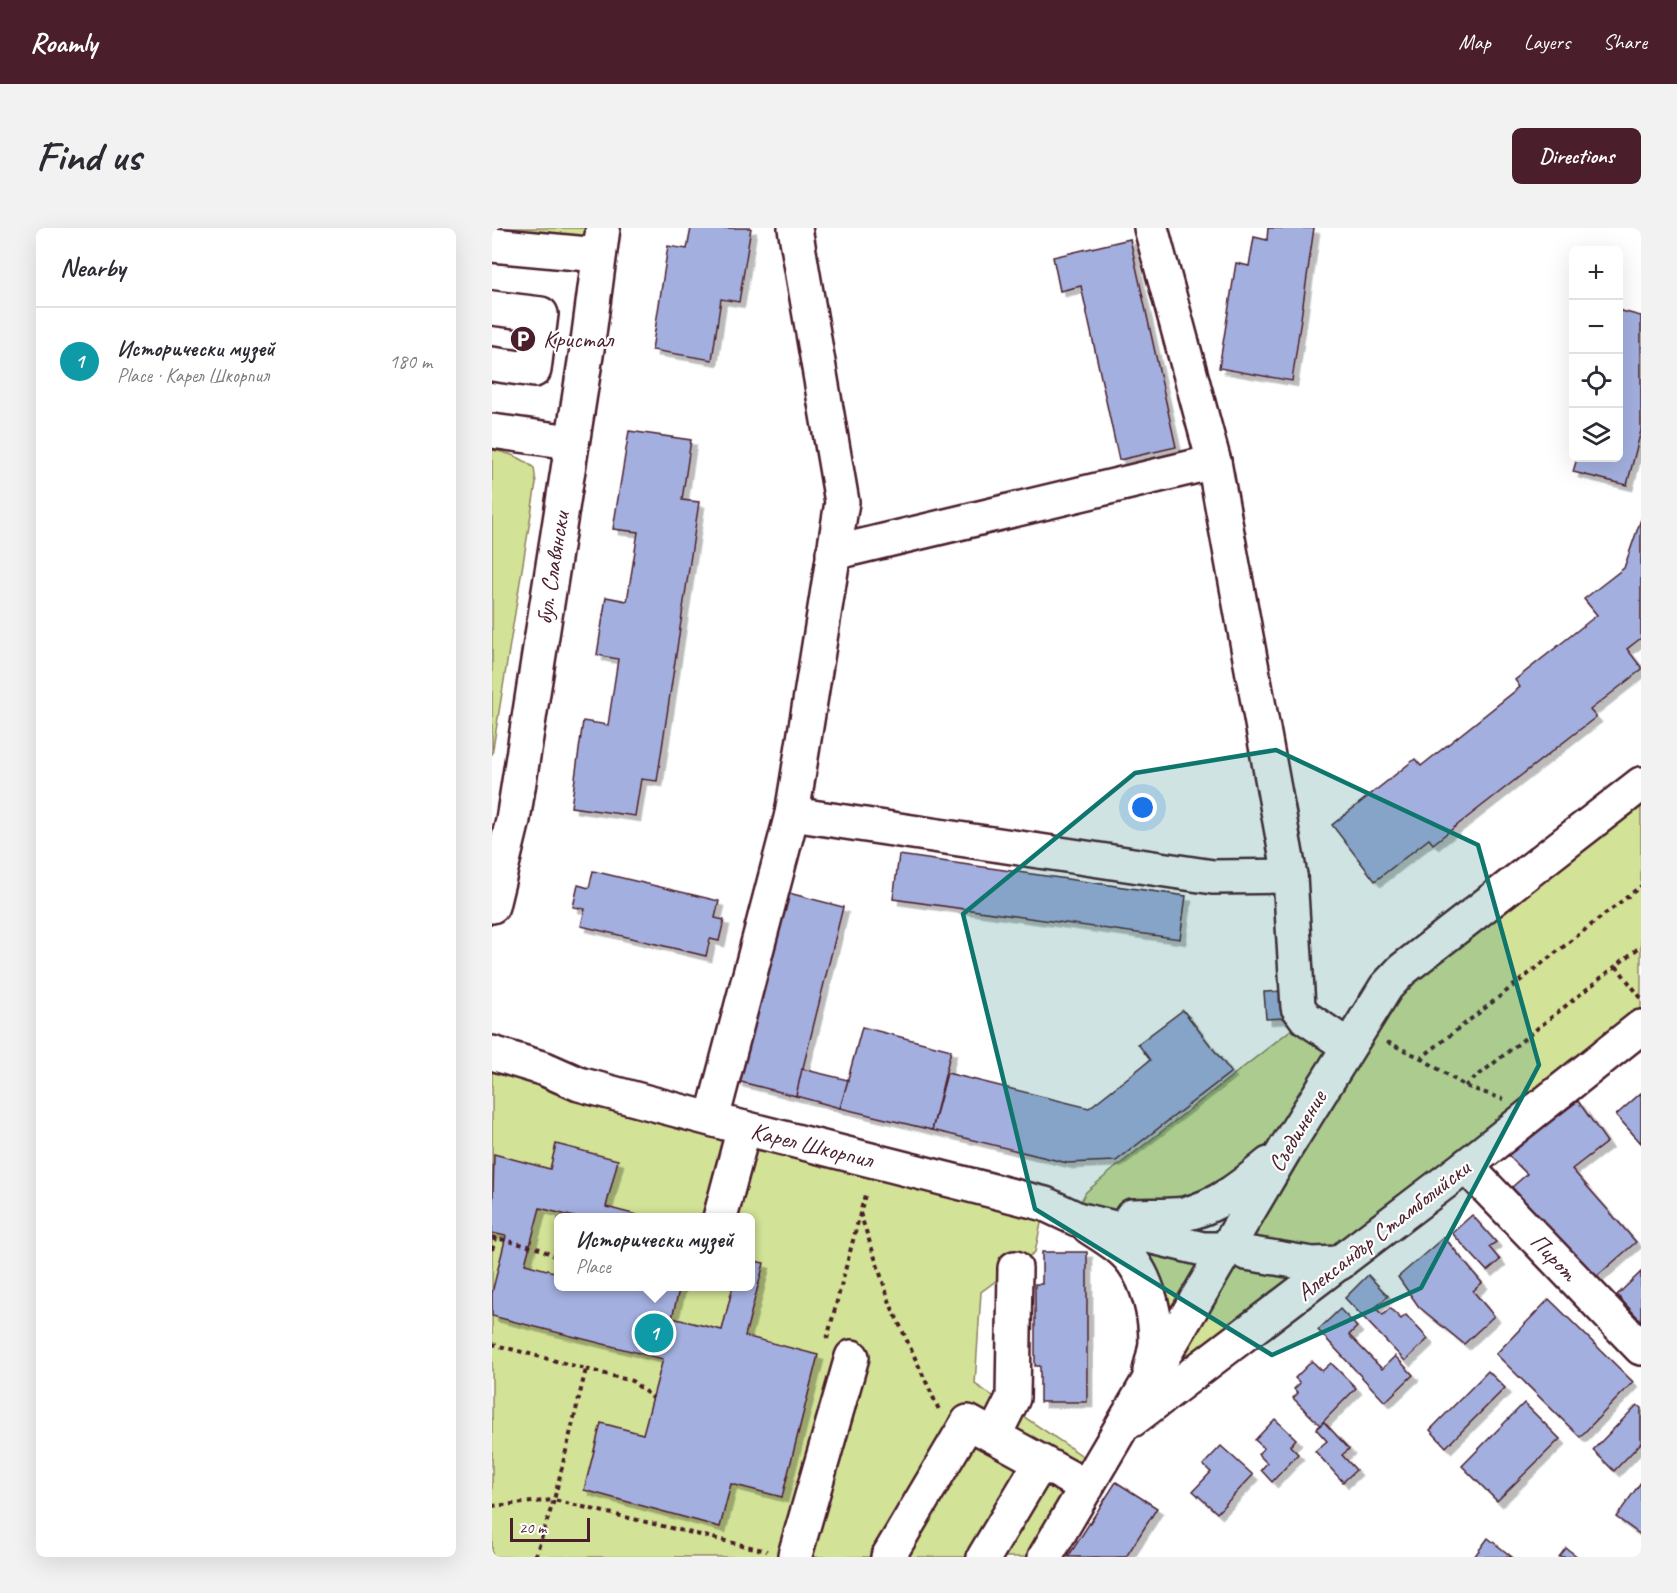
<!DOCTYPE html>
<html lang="en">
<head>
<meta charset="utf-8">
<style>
  :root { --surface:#fff; --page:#f2f2f3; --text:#2b2b33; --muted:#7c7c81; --line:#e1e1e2; --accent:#4a1f2b }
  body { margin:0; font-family:Caveat,sans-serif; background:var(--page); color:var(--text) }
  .controls { position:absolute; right:18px; top:18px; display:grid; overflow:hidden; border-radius:9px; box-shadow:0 6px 24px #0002 }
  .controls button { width:54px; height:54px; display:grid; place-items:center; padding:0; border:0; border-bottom:2px solid var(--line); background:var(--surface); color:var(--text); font:30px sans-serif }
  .scale { position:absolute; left:18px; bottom:15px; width:80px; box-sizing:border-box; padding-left:6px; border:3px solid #4a1f2b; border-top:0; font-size:16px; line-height:21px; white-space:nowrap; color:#4a1f2b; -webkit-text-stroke:4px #fff; paint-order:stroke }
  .you { position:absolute; left:651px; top:580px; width:21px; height:21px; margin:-15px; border:4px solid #fff; border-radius:50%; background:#1a73e8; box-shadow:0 0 0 9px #1a73e833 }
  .badge { display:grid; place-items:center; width:39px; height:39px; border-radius:50%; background:var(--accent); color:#fff; font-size:20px; font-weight:700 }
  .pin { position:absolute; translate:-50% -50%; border:3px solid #fff; box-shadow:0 2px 6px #0006 }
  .popup { position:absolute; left:62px; top:985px; width:201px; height:78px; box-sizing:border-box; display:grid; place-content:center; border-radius:9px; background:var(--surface); filter:drop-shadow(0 2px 4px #0005); font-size:20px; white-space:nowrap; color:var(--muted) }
  .popup b { font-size:22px; color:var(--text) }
  .popup::after { content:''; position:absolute; left:50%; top:100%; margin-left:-12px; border:12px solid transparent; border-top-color:var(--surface) }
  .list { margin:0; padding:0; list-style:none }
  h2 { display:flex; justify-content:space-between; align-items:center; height:78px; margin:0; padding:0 24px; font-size:26px }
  h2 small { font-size:20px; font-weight:400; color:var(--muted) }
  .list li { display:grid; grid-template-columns:39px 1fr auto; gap:18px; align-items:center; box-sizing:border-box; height:108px; padding:0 24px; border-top:2px solid var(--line) }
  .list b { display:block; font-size:22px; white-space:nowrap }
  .list p { margin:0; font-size:20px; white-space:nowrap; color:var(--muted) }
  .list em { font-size:20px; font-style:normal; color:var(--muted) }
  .icon { flex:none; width:33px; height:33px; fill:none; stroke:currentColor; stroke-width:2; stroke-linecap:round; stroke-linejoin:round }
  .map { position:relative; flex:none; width:1149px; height:1329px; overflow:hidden; border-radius:9px }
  header { display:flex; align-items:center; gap:36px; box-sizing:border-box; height:84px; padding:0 30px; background:var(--accent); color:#fff }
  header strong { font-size:28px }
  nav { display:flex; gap:33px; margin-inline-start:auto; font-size:21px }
  .intro { display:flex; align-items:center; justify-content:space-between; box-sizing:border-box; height:144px; padding:0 36px }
  h1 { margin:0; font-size:42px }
  .button { padding:15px 27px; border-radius:9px; background:var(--accent); color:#fff; font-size:21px; font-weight:700 }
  main { display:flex; gap:36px; padding:0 36px }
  aside { flex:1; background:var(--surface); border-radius:9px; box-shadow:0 6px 24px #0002 }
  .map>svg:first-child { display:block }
</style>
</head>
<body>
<header>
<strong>Roamly</strong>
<nav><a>Map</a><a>Layers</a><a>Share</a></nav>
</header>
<div class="intro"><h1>Find us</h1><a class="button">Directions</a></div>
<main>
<aside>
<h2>Nearby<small></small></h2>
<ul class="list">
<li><span class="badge" style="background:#0f9aa8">1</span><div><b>Исторически музей</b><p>Place · Карел Шкорпил</p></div><em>180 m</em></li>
</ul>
</aside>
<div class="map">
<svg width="1149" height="1329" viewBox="0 0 1149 1329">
  <defs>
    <filter id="shadow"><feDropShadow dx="5.5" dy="5.5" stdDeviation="0" flood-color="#0004"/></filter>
  </defs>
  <rect width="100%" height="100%" fill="#fff"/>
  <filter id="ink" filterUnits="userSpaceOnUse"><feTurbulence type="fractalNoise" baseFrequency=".0167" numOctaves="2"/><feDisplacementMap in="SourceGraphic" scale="12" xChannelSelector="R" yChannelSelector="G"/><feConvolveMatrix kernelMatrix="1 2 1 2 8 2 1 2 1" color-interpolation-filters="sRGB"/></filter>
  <g filter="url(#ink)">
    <!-- green -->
    <g fill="#d2e296" stroke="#8e8060" stroke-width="1.5" fill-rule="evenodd">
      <path d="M0,0H100L98,11Z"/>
      <path d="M0,222C17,225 29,229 42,240L44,255L0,527Z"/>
      <path d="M1149,556V799L629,1201L664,1116L623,1016L734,1021L766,945L640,988L587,977L594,964L623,940L814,790L856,818L894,759Z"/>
      <path d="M0,841L553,976L543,1024L489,1064L483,1156L607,1239L553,1329H0ZM66,990H258V1058H66Z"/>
    </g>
    <!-- building -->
    <g fill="#a3afdf" stroke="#4a1f2b" stroke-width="1.5" filter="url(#shadow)">
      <path d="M199,0H259L247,74L229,71L220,132L160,122L176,18L195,21Z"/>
      <path d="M776,0H822L800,153L727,140L744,35L757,38L762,9L775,12Z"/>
      <path d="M638,11L684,219L627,232L589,58L568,63L561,29Z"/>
      <path d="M1126,82L1149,88V203L1135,257L1081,244L1085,230H1126Z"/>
      <path d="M137,203L199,212L190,272L207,274L165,553L149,551L143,588L79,579L91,493L116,497L126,431L105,427L114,369L135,373L146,304L121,301Z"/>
      <path d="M1149,291V410L1135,421L1149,439V442L1098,482L1104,489L941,616L937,611L883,653L840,597L923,531L929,538L1028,459L1023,452L1105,387L1092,371L1132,340Z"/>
      <path d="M407,627L694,668L688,711L401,671Z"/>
      <path d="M101,643L227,673L223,690L232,692L227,713L218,711L214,728L89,698L93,681L81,679L86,657L97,660Z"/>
      <path d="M293,664L351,679L304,868L245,853Z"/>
      <path d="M792,763L793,790L774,791L772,764Z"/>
      <path d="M691,782L739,844L624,933L575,935L440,902L455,845L597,880L658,832L646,816Z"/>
      <path d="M370,799L459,822L440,902L348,880Z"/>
      <path d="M310,841L356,852L348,880L304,868Z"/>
      <path d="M1149,865V915L1124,887Z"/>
      <path d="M1086,873L1115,914L1080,941L1144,1014L1103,1050L1020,959L1035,946L1015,926Z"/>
      <path d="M64,916L126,932L114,979L156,990H86L48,980L33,1036L66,1045V1058H188L180,1090L230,1102L241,1058H258V1032L272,1035L253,1108L326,1127L290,1269L239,1256L228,1299L92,1262L109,1195L151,1206L171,1131L0,1088V1065L14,1008L0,1005L2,926L58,941Z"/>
      <path d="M980,987L1004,1014L997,1019L1008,1032L995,1043L960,1005Z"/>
      <path d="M952,1009L990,1055L981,1063L1002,1088L972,1116L927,1079L906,1049Z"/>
      <path d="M550,1024H595V1174H548V1138H543V1056H550Z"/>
      <path d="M1149,1044V1093L1125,1067Z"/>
      <path d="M876,1047L896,1068L883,1080L891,1087L898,1080L909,1091L914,1087L936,1111L913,1133L853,1070Z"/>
      <path d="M1057,1071L1141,1154L1088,1209L1004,1126Z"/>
      <path d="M848,1081L865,1099L857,1107L890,1141L903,1128L921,1147L893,1174L826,1102Z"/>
      <path d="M820,1133L830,1143L839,1135L864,1160L828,1197L801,1170L806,1165L802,1161L808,1155L803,1150Z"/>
      <path d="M996,1143L1013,1160L954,1219L938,1202Z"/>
      <path d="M1032,1175L1068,1211L1005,1273L970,1238Z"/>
      <path d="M1145,1177L1149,1180V1215L1122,1243L1101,1222Z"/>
      <path d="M783,1191L804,1211L798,1218L806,1226L780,1254L769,1242L775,1235L766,1226L772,1220L763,1212Z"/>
      <path d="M832,1194L857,1221L850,1227L864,1242L851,1254L823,1223L835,1213L824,1201Z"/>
      <path d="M729,1218L761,1247L725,1285L701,1263L719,1244L711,1237Z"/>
      <path d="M624,1254L665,1280L634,1329H576Z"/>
      <path d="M1149,1254V1307L1124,1289Z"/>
      <path d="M996,1310L1020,1329H982Z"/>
      <path d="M1074,1320L1086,1329H1067Z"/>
    </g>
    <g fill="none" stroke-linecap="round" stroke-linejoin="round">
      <!-- minor casing -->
      <g stroke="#4a1f2b" stroke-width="38">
        <g id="minor">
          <path d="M659,0L722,234L798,648L806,779L814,790L856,818"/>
          <path d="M0,17L107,27"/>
          <path d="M0,80L49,86L42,142L0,136"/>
          <path d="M0,203L79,214"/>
          <path d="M341,325L722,234"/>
          <path d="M300,586L721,649L798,648"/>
          <path d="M0,678L21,592L95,121L111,0"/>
          <path d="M0,825L53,841L87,856L252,900L553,976L585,991L711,1021H734"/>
          <path d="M220,891L300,586L350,274L303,0"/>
          <path d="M974,938L1149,1120"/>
          <path d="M640,988C657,987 676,988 692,986C724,980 753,956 777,936"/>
          <path d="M228,990L252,900"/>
          <path d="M597,999C612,1009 630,1019 641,1034C657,1056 664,1088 664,1115C663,1124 660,1134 658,1143"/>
          <path d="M754,1025L820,1036L848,1035"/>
          <path d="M640,1192L974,938L1149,799"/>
          <path d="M502,1208L521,1170L523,1040"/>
          <path d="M303,1327L360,1129"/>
          <path d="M396,1329L476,1194L595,1259"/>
          <path d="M492,1329L549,1234"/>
          <path d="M553,1329L792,923L894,759L910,742L1149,556"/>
        </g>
      </g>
      <!-- path -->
      <g stroke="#4a1f2b" stroke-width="4" stroke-dasharray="4.5 4.5" stroke-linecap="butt">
        <path d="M1124,738L1149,770"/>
        <path d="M895,814L929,830L1149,658"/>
        <path d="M929,830L973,858L1011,871"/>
        <path d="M973,858L1149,718"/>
        <path d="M368,985L399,1078L448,1184"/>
        <path d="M0,1009L48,1021L66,1030"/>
        <path d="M0,1022L3,1010"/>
        <path d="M335,1111L374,963"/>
        <path d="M0,1116L94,1141L62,1272L275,1323"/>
        <path d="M94,1141L140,1153L161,1170"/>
        <path d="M0,1278L62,1272L43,1329"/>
      </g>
      <!-- minor -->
      <use href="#minor" stroke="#fff" stroke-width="33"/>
    </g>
  </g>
  <!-- marked area -->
  <path fill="#0f766e" fill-opacity="0.2" stroke="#0f766e" stroke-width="4.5" stroke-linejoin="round" d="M784,522L986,617L1047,837L929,1060L780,1127L543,981L471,686L643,545Z"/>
  <!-- icons -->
  <defs>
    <g id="parking-disc" transform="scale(1.35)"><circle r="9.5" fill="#4a1f2b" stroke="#fff"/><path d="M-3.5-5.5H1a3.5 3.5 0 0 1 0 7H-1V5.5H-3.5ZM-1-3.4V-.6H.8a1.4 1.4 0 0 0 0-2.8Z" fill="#fff"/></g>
  </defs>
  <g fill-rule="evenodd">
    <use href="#parking-disc" x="31" y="111"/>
  </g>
  <g text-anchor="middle" stroke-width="4.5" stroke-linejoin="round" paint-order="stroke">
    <!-- poi labels -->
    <g font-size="24" fill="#4a1f2b" stroke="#fff" text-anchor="start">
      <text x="51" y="119">Кристал</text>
    </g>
    <!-- street labels -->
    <g font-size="24" fill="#4a1f2b" stroke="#fff">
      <text transform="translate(60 340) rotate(-81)" y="8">бул. Славянски</text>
      <text transform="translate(805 903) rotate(-59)" y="8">Съединение</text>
      <text transform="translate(320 917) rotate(14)" y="8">Карел Шкорпил</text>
      <text transform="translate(891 1002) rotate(-38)" y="8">Александър Стамболийски</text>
      <text transform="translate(1062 1029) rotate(46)" y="8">Пирот</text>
    </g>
  </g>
</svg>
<div class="controls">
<button>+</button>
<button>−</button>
<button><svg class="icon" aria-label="locate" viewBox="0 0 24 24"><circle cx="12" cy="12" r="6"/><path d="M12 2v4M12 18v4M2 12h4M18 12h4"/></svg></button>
<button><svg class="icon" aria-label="layers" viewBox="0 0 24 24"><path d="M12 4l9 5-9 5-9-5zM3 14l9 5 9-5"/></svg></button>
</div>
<div class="scale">20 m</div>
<div class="you"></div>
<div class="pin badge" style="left:162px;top:1105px;background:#0f9aa8">1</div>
<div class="popup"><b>Исторически музей</b>Place</div>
</div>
</main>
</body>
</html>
